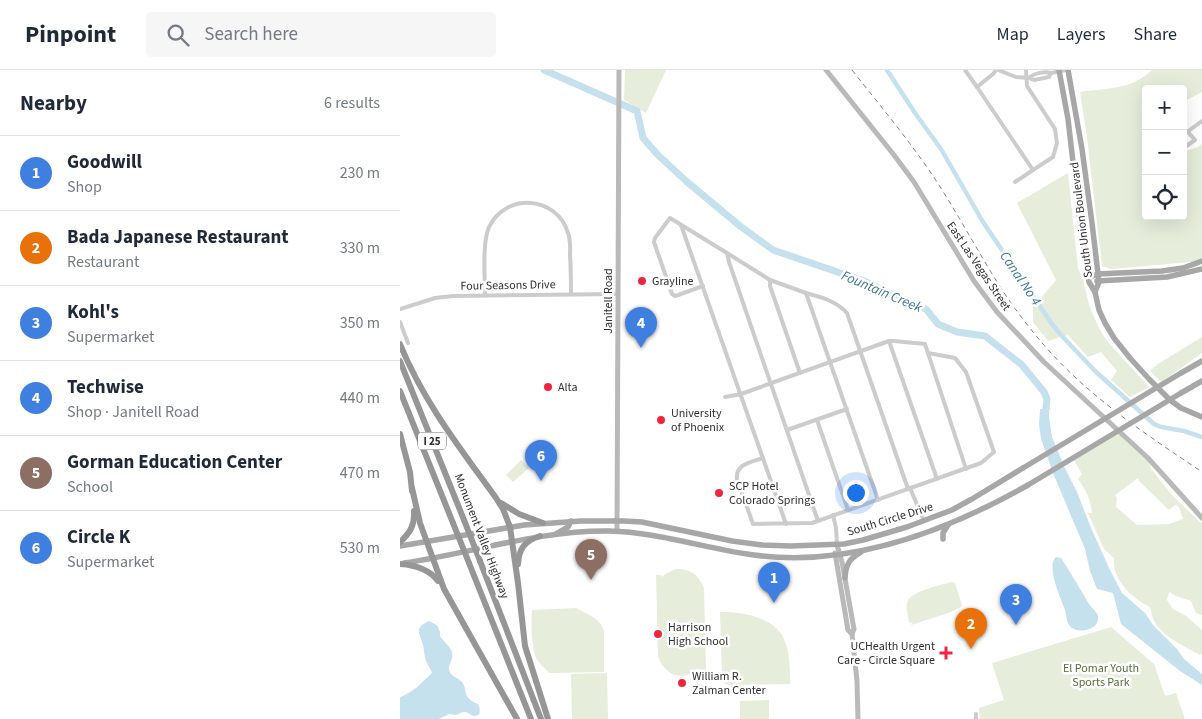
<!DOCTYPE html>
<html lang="en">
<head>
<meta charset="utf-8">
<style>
  :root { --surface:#fff; --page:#f6f6f7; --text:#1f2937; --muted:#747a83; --line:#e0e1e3; --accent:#f22540 }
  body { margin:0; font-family:"Source Sans 3",sans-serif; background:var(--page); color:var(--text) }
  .controls { position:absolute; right:15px; top:15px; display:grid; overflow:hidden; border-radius:5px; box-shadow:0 5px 20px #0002 }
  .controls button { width:45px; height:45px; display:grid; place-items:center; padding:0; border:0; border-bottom:1px solid var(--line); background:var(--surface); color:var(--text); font:25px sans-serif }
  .you { position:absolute; left:455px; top:422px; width:18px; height:18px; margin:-12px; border:4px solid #fff; border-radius:50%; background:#1a73e8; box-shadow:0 0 0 8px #1a73e833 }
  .badge { display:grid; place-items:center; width:32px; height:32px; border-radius:50%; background:var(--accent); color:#fff; font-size:16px; font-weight:700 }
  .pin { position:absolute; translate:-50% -41px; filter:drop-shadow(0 1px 2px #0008) }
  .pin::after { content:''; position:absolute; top:26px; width:18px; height:15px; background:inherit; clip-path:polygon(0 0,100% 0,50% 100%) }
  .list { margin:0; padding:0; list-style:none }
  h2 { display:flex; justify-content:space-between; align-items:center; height:65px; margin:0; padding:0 20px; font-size:21px }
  h2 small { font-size:16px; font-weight:400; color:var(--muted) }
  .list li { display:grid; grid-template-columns:32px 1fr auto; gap:15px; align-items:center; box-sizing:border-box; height:75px; padding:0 20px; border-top:1px solid var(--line) }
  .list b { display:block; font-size:19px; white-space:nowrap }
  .list p { margin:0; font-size:16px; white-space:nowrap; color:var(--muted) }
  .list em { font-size:16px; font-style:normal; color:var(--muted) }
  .icon { flex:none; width:28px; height:28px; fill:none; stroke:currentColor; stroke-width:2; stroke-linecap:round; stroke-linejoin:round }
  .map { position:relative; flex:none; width:802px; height:649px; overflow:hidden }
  header { display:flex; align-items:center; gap:30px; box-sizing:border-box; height:70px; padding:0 25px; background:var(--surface); border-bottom:1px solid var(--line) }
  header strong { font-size:24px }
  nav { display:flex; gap:28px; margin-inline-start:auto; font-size:18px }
  .search { width:350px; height:45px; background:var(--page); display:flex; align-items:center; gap:12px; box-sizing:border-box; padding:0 18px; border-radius:5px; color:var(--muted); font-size:19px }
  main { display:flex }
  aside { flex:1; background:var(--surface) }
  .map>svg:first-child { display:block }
</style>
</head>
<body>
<header>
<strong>Pinpoint</strong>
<div class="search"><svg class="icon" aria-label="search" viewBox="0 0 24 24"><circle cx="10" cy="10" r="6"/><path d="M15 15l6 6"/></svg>Search here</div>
<nav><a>Map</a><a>Layers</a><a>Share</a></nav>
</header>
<main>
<aside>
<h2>Nearby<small>6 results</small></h2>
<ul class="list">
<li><span class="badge" style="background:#3f7fe0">1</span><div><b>Goodwill</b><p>Shop</p></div><em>230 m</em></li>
<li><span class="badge" style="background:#e8710a">2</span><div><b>Bada Japanese Restaurant</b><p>Restaurant</p></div><em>330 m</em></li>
<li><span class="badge" style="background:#3f7fe0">3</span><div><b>Kohl's</b><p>Supermarket</p></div><em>350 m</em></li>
<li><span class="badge" style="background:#3f7fe0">4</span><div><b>Techwise</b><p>Shop · Janitell Road</p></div><em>440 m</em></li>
<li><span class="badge" style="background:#8d6e63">5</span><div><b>Gorman Education Center</b><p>School</p></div><em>470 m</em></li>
<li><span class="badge" style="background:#3f7fe0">6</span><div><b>Circle K</b><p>Supermarket</p></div><em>530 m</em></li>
</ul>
</aside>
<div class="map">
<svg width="802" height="649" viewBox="0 0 802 649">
  <rect width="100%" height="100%" fill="#fff"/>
  <!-- green -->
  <g fill="#e6eddb" fill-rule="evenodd">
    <path d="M225,0H266L246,43L224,30Z"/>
    <path d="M752,0H802V22L783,32V19H746V146H783V82L798,77L802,74V191L711,199L702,196L687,67L680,22C706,18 732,20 752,0Z"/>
    <path d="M668,103L678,198L683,210L690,238L699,258L706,270L749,317L730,327L711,310L717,301L701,282L688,287L668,265L648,271L633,252V237L656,210L617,133Z"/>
    <path d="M802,267V283L770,306L761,312L750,301L758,294Z"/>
    <path d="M717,359L748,388L751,399L773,426L801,453H802V545L796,543L791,531L776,526L769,522L767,530L773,539L786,546L802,560V584L800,585C784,576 761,566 753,549C752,545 751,541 750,537C735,530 720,517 715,500C714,496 714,492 714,488L704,479L688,443H692C691,430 686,420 678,409L682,404L673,388ZM738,408L739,411L769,440L775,435L779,437L783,449L769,454L737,455L716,437L717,428L715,425Z"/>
    <path d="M121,390L129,398L113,412L106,405Z"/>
    <path d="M275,499C291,499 298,504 304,518L306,600H299L298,598C283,613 264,605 258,586L256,505H261L262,507L264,505Z"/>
    <path d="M552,512L555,513L562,535L561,537L551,542L511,555L512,553L509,552C508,546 506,539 507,533C510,521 541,515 552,512Z"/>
    <path d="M176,538C188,545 201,548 204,562V602L149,603C146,599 141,595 138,591C131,581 131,552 132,540Z"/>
    <path d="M320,542C340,541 373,547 383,567C390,581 390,599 390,614L329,615L324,613L322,607Z"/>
    <path d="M711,557L754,594L765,626L776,623L785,649H580L579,638L604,630L592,593Z"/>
    <path d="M207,603L208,649H172L171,604Z"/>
    <path d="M369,630V649H340V631Z"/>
  </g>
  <!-- water -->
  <g fill="#c6e1ee">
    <path d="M651,338L648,340L652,367L664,396L677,422L691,458L710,500L722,523L745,543L753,555L777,579L784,589L802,604V615L780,601L721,554L713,523L697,519L690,501L685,479L653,403L641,369L639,355L640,339Z"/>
    <path d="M656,487L661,488C671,503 680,519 689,534C692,538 697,542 698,546C700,559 681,564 672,558C665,553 667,544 664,537C660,527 646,495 656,487Z"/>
    <path d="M29,551L37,555L40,562V566C43,571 50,576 52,582C54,589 48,594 49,600C51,607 57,607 61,611C69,619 60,627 78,634C81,640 81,647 73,646L66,642H63L56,645L49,644L39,649H0V627C13,623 22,612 32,603C30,597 26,593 25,587C24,583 24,579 23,575C20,562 13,559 29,551Z"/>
  </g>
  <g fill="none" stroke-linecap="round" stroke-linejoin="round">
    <!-- canal -->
    <path stroke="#c6e1ee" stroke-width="4.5" d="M487,0L515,43L541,79L583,152L652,254L661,265L695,301L754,354L761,357L784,361L802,367"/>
    <!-- river -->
    <path stroke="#c6e1ee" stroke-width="7" d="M144,0L237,41L243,68L258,85L286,111L340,156L373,180L464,211L510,233L526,239L538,254L557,262L585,266L622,295L644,322L647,329L645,348"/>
    <!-- street -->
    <g stroke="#ccc" stroke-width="4">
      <path d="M565,0L577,17"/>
      <path d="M596,0L593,4L577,17L633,100L653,87L657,73L655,59L627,16L626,0"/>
      <path d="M598,0L616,7L629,8L634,10L649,7L651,3L666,0"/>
      <path d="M629,8C634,3 645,1 651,3"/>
      <path d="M783,65L802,51"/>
      <path d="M783,75L785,77L795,70L788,62"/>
      <path d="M615,112L633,100"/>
      <path d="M281,155L386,454"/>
      <path d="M327,183L329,192L418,451"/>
      <path d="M370,210V216L400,303"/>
      <path d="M303,216L278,225L275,226L272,224L254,172L255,168L270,148L327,183L370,210L406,223L478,430"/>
      <path d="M406,223C421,227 436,231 447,243L508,419"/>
      <path d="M85,225C85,207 82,173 89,157C106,122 157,126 168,163C171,171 170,179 170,186C171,199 171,212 171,224"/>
      <path d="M0,239L35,228L53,226L218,224"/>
      <path d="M0,252L8,273"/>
      <path d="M489,271L537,409"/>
      <path d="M325,327L341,324L489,271H494L525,274L566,399"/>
      <path d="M417,350L448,440"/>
      <path d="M387,360L447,339"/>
      <path d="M363,388C352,392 335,394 337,409L353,454L412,453L581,393L594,382L566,302L555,288L528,283"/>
      <path d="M510,418L524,451"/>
      <path d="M433,445L436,458L437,475"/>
      <path d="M576,644V649"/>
    </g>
    <!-- secondary -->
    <g stroke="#b9b9b9" stroke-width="5">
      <path d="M426,0L494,85L514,112L574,211L597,242L644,292L748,388L802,448"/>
      <path d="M217,461L219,0"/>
      <path d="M437,475L442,492L454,559L452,564L457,611L458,649"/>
      <path d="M435,483L448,560L452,564"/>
    </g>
    <!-- primary -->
    <g stroke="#a7a7a7" stroke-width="5.5">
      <path d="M659,0L668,49L681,161L689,212L695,222L699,240L705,253L714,268L730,288L749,309L770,330L781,338L802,347"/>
      <path d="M668,0L682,79L692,153L699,212L695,222"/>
      <path d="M688,208L698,204L762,201L783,198L802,191"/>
      <path d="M697,211L767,207L802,199"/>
      <path d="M781,303L802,291"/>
      <path d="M781,323L802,311"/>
      <path d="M156,464L168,457L171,451"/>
      <path d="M543,469V463L548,455"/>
      <path d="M0,476L124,455L181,451H224L242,452L332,471L362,475L391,476L444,474L463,470L507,457L552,440L572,429L623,398"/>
      <path d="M4,493C72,483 140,460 209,461C259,462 306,479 354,485C449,498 547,461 628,415"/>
      <path d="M445,508C446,494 449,489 461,482"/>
    </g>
    <!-- highway -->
    <g stroke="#969696" stroke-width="6">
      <path d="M0,274C23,331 60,378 96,428L103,439L110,457L118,513L125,576L148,649"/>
      <path d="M0,291L64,450"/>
      <path d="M0,321L53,453"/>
      <path d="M0,364L10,402L12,421"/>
      <path d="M12,418L20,453L44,519L117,649"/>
      <path d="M101,433L119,444L143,453"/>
      <path d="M0,472C10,463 15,455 14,441"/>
      <path d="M80,491L141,649"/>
      <path d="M69,493L131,649"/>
      <path d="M0,494C15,495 29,499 38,511"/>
      <path d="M118,494C119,478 125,471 140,466"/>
    </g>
    <!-- rail -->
    <path stroke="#848484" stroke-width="1" stroke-dasharray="5 4" stroke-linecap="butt" d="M452,0C482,38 513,75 539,115C558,145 575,176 594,207C608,230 625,253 643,274C689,327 744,363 802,402"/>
    <!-- primary-bridge -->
    <g stroke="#a7a7a7" stroke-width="5.5">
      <path d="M623,398L781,303"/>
      <path d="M628,415L781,323"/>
    </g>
    <!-- highway-bridge -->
    <g stroke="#969696" stroke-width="6">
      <path d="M64,450L80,491"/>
      <path d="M53,453L69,493"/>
    </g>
  </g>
  <!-- markers -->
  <g fill="#f22540" stroke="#fff" stroke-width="2">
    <circle cx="242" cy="211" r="5"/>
    <circle cx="148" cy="317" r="5"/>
    <circle cx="261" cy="350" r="5"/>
    <circle cx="319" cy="423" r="5"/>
    <circle cx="258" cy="564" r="5"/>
    <path d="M543.5 575.5h5v5h5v5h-5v5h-5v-5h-5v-5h5z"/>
    <circle cx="282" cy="613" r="5"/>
  </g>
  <g text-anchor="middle" stroke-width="5" stroke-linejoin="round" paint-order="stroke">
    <!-- shield labels -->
    <rect fill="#fff" stroke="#6d6d6d" stroke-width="1" x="18" y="362.5" width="28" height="17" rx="4"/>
    <g font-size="11" font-weight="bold" fill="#2f2f2f">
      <text x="32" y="375">I 25</text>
    </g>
    <!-- street labels -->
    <g font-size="12" fill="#2f2f2f" stroke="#fff">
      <text transform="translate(681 150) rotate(-97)" y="4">South Union Boulevard</text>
      <text transform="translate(579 196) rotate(56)" y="4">East Las Vegas Street</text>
      <text transform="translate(108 215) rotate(-1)" y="4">Four Seasons Drive</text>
      <text transform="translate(208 231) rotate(-90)" y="4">Janitell Road</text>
      <text transform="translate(490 449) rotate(-17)" y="4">South Circle Drive</text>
      <text transform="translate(82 466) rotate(69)" y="4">Monument Valley Highway</text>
    </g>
    <!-- poi labels -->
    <g font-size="12" fill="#2f2f2f" stroke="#fff" text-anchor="start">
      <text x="252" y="215">Grayline</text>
      <text x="158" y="321">Alta</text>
      <text x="271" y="347">University<tspan x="271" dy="14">of Phoenix</tspan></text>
      <text x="329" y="420">SCP Hotel<tspan x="329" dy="14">Colorado Springs</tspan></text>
      <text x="268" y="561">Harrison<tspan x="268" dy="14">High School</tspan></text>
      <text x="535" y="580" text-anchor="end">UCHealth Urgent<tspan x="535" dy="14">Care - Circle Square</tspan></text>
      <text x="292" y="610">William R.<tspan x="292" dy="14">Zalman Center</tspan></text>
    </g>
    <!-- park labels -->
    <g font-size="12" fill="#556e39" stroke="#fff">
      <text x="701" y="602">El Pomar Youth<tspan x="701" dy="14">Sports Park</tspan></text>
    </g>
    <!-- water labels -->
    <g font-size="14" font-style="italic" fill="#377797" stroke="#fff">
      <text transform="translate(621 208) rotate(56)" y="5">Canal No 4</text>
      <text transform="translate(482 221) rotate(23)" y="5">Fountain Creek</text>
    </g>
  </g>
</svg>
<div class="controls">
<button>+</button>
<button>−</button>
<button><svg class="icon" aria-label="locate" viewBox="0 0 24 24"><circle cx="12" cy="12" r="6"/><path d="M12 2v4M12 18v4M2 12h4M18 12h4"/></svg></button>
</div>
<div class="you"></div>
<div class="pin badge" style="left:374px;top:533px;background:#3f7fe0">1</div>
<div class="pin badge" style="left:571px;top:579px;background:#e8710a">2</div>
<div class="pin badge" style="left:616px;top:555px;background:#3f7fe0">3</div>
<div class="pin badge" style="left:241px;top:278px;background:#3f7fe0">4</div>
<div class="pin badge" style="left:191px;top:510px;background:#8d6e63">5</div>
<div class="pin badge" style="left:141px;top:411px;background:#3f7fe0">6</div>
</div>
</main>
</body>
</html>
